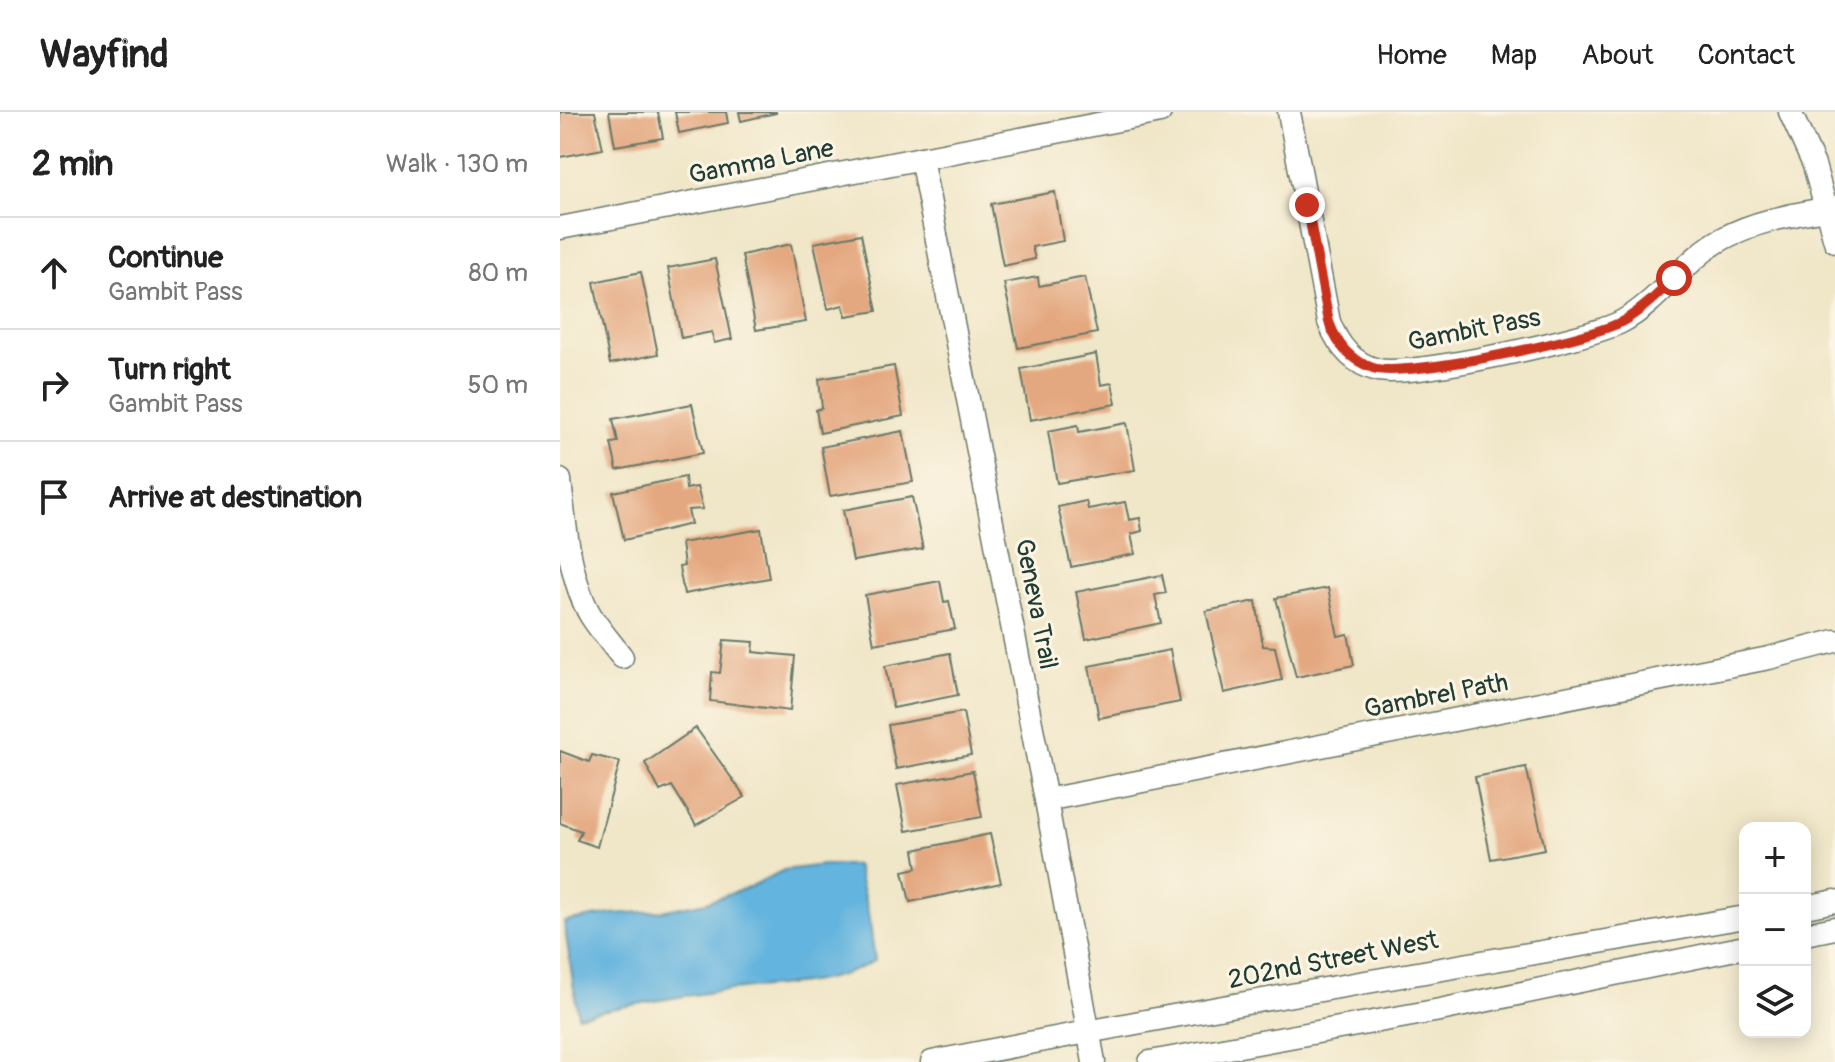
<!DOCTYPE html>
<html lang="en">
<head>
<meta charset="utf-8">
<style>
  :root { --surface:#fff; --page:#f2f2f2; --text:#222; --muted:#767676; --line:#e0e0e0 }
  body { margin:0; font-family:Pangolin,sans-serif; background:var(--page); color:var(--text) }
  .controls { position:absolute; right:24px; bottom:24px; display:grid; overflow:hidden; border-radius:16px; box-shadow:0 4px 20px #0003 }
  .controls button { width:72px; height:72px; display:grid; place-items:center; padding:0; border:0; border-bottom:2px solid var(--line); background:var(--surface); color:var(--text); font:40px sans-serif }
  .stop { position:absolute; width:24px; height:24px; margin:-18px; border:6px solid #c8321e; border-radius:50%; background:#fff }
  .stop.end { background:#c8321e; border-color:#fff; box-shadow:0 2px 8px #0008 }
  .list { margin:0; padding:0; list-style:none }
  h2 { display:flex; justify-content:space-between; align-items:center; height:104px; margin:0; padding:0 32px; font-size:34px }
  h2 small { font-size:26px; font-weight:400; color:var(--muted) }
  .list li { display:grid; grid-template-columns:52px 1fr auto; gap:24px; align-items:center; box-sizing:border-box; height:112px; padding:0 32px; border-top:2px solid var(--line) }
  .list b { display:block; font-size:30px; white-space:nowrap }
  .list p { margin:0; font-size:26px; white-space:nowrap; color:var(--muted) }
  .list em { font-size:26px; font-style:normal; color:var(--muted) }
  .icon { flex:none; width:44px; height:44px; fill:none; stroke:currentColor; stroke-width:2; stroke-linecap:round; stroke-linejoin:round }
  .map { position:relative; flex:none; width:1275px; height:950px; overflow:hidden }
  header { display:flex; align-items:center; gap:48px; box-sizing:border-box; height:112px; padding:0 40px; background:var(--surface); border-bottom:2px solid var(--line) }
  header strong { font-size:38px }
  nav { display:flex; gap:44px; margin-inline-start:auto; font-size:28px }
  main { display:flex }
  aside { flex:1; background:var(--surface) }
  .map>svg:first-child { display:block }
</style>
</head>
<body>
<header>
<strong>Wayfind</strong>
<nav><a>Home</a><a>Map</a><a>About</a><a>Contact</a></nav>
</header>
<main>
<aside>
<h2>2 min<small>Walk · 130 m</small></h2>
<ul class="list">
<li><svg class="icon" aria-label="ahead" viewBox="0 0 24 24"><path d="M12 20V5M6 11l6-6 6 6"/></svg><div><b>Continue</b><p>Gambit Pass</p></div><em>80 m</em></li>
<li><svg class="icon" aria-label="right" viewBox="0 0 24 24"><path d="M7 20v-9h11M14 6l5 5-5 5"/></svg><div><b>Turn right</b><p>Gambit Pass</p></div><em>50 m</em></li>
<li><svg class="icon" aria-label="arrive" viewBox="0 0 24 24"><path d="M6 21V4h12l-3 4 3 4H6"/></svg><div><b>Arrive at destination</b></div></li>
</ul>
</aside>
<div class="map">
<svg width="1275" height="950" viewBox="0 0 1275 950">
  <rect width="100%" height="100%" fill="#fcf5e5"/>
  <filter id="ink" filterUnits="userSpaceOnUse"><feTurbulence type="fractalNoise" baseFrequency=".0125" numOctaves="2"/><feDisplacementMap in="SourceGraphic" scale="16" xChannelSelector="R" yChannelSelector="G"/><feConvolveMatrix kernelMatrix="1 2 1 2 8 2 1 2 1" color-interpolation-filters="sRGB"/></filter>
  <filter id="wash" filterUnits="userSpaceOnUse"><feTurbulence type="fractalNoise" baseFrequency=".006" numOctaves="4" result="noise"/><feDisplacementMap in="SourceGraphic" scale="32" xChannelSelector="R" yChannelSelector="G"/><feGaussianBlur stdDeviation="1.8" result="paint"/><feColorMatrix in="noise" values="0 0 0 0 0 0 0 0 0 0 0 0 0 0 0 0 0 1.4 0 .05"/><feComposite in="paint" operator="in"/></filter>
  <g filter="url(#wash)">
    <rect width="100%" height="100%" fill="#f0e6c8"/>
    <!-- water -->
    <path fill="#63b4de" stroke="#417889" stroke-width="2" d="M263,753H296L309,805L315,848C272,876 203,873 153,880C108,886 63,894 18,904L4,810L51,802L101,799L147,790L190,775L224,758Z"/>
    <g id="blocks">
      <!-- building -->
      <g fill="#e4a880">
        <path d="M0,0H35L43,37L0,45Z"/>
        <path d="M49,0H98L103,26L55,34Z"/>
        <path d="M115,0H166L168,11L119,21Z"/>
        <path d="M179,0H216V1L181,9Z"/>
        <path d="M495,80L503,129L472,135L475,147L443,154L431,92Z"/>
        <path d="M301,122L317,199L286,204L283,193L268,197L254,131Z"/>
        <path d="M231,132L246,210L196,218L182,143Z"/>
        <path d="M155,147L172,227L154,231L152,220L121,226L108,156Z"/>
        <path d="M81,160L98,242L50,252L34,170Z"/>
        <path d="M478,165L479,174L525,165L537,221L458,236L444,171Z"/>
        <path d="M536,242L541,273L552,271L556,292L470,308L461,257Z"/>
        <path d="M334,254L343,304L260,321L256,298L262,296L259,267Z"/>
        <path d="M132,292L143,341L57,358L51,331L58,330L53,307Z"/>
        <path d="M567,311L575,358L497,371L488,319L518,313L519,320Z"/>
        <path d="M343,319L353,370L270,384L261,335Z"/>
        <path d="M125,365L126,377L137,375L143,397L128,398L131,412L64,428L53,380Z"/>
        <path d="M352,385L363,437L293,449L283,398Z"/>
        <path d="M526,389L528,397L565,390L569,408L580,406L582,419L571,422L575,442L511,455L498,395Z"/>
        <path d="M201,417L209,466L124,482L119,455L124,454L121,431Z"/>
        <path d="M602,463L606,481L595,483L601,511L526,527L516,480Z"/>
        <path d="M380,469L384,490L389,489L395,517L314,532L305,483Z"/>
        <path d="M768,476L778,524L788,522L794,553L736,565L716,486Z"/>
        <path d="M696,489L703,534L715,535L722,568L664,581L646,499Z"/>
        <path d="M164,528L194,530L193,540L235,544L230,599L150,589L152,560L160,561Z"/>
        <path d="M610,538L620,590L539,606L529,554Z"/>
        <path d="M390,541L398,583L333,596L325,554Z"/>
        <path d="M403,600L411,643L336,657L328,613Z"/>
        <path d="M136,616L185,685L136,713L112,674L100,679L85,651Z"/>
        <path d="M0,639L29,650L32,643L60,650L37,735L17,728L21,719L0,711Z"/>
        <path d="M966,655L985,737L931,747L915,665Z"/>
        <path d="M413,659L422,705L346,719L337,673Z"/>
        <path d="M430,722L441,771L350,790L343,759L357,756L354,738Z"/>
      </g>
    </g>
  </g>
  <g filter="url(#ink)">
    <use href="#blocks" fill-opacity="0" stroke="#687868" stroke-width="2"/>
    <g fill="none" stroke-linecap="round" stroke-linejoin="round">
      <!-- minor casing -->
      <g stroke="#687868" stroke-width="25">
        <g id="minor">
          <path d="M729,0L769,210C778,233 792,252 818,258C853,265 1028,227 1061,210C1101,189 1124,147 1164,126C1197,108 1238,102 1275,95"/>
          <path d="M1230,0L1254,53L1275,129"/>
          <path d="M361,46L486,688L534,950"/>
          <path d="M0,116L600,0"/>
          <path d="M0,368C4,408 10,470 31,504C40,518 52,532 62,545"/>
          <path d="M486,688L1209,546L1275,529"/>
          <path d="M1245,795L1275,789"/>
          <path d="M1245,822L1275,816"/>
          <path d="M372,950C642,896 914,852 1185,805"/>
          <path d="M590,950L880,898L1185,835"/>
        </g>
      </g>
      <!-- minor -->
      <use href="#minor" stroke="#fff" stroke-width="22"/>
    </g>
  </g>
  <g fill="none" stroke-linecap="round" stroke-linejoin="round" filter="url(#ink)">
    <!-- route -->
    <path stroke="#c8321e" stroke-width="10" d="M747,93L769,210C777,232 789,248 813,256C844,267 1032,227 1063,209C1082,198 1099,182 1114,166"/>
  </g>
  <g text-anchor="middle" stroke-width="6" stroke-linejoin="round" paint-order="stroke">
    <!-- street labels -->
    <g font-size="26" fill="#1f3d34" stroke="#fcf5e5">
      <text transform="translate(201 49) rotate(-11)" y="9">Gamma Lane</text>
      <text transform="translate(914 217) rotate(-11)" y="9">Gambit Pass</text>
      <text transform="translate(477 492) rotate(79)" y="9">Geneva Trail</text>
      <text transform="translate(876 583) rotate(-11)" y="9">Gambrel Path</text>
      <text transform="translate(773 847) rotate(-11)" y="9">202nd Street West</text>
    </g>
  </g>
</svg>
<div class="controls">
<button>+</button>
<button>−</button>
<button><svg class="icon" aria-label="layers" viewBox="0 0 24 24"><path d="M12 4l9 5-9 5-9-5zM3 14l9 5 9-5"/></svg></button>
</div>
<div class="stop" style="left:1114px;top:166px"></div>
<div class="stop end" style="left:747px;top:93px"></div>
</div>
</main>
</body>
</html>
